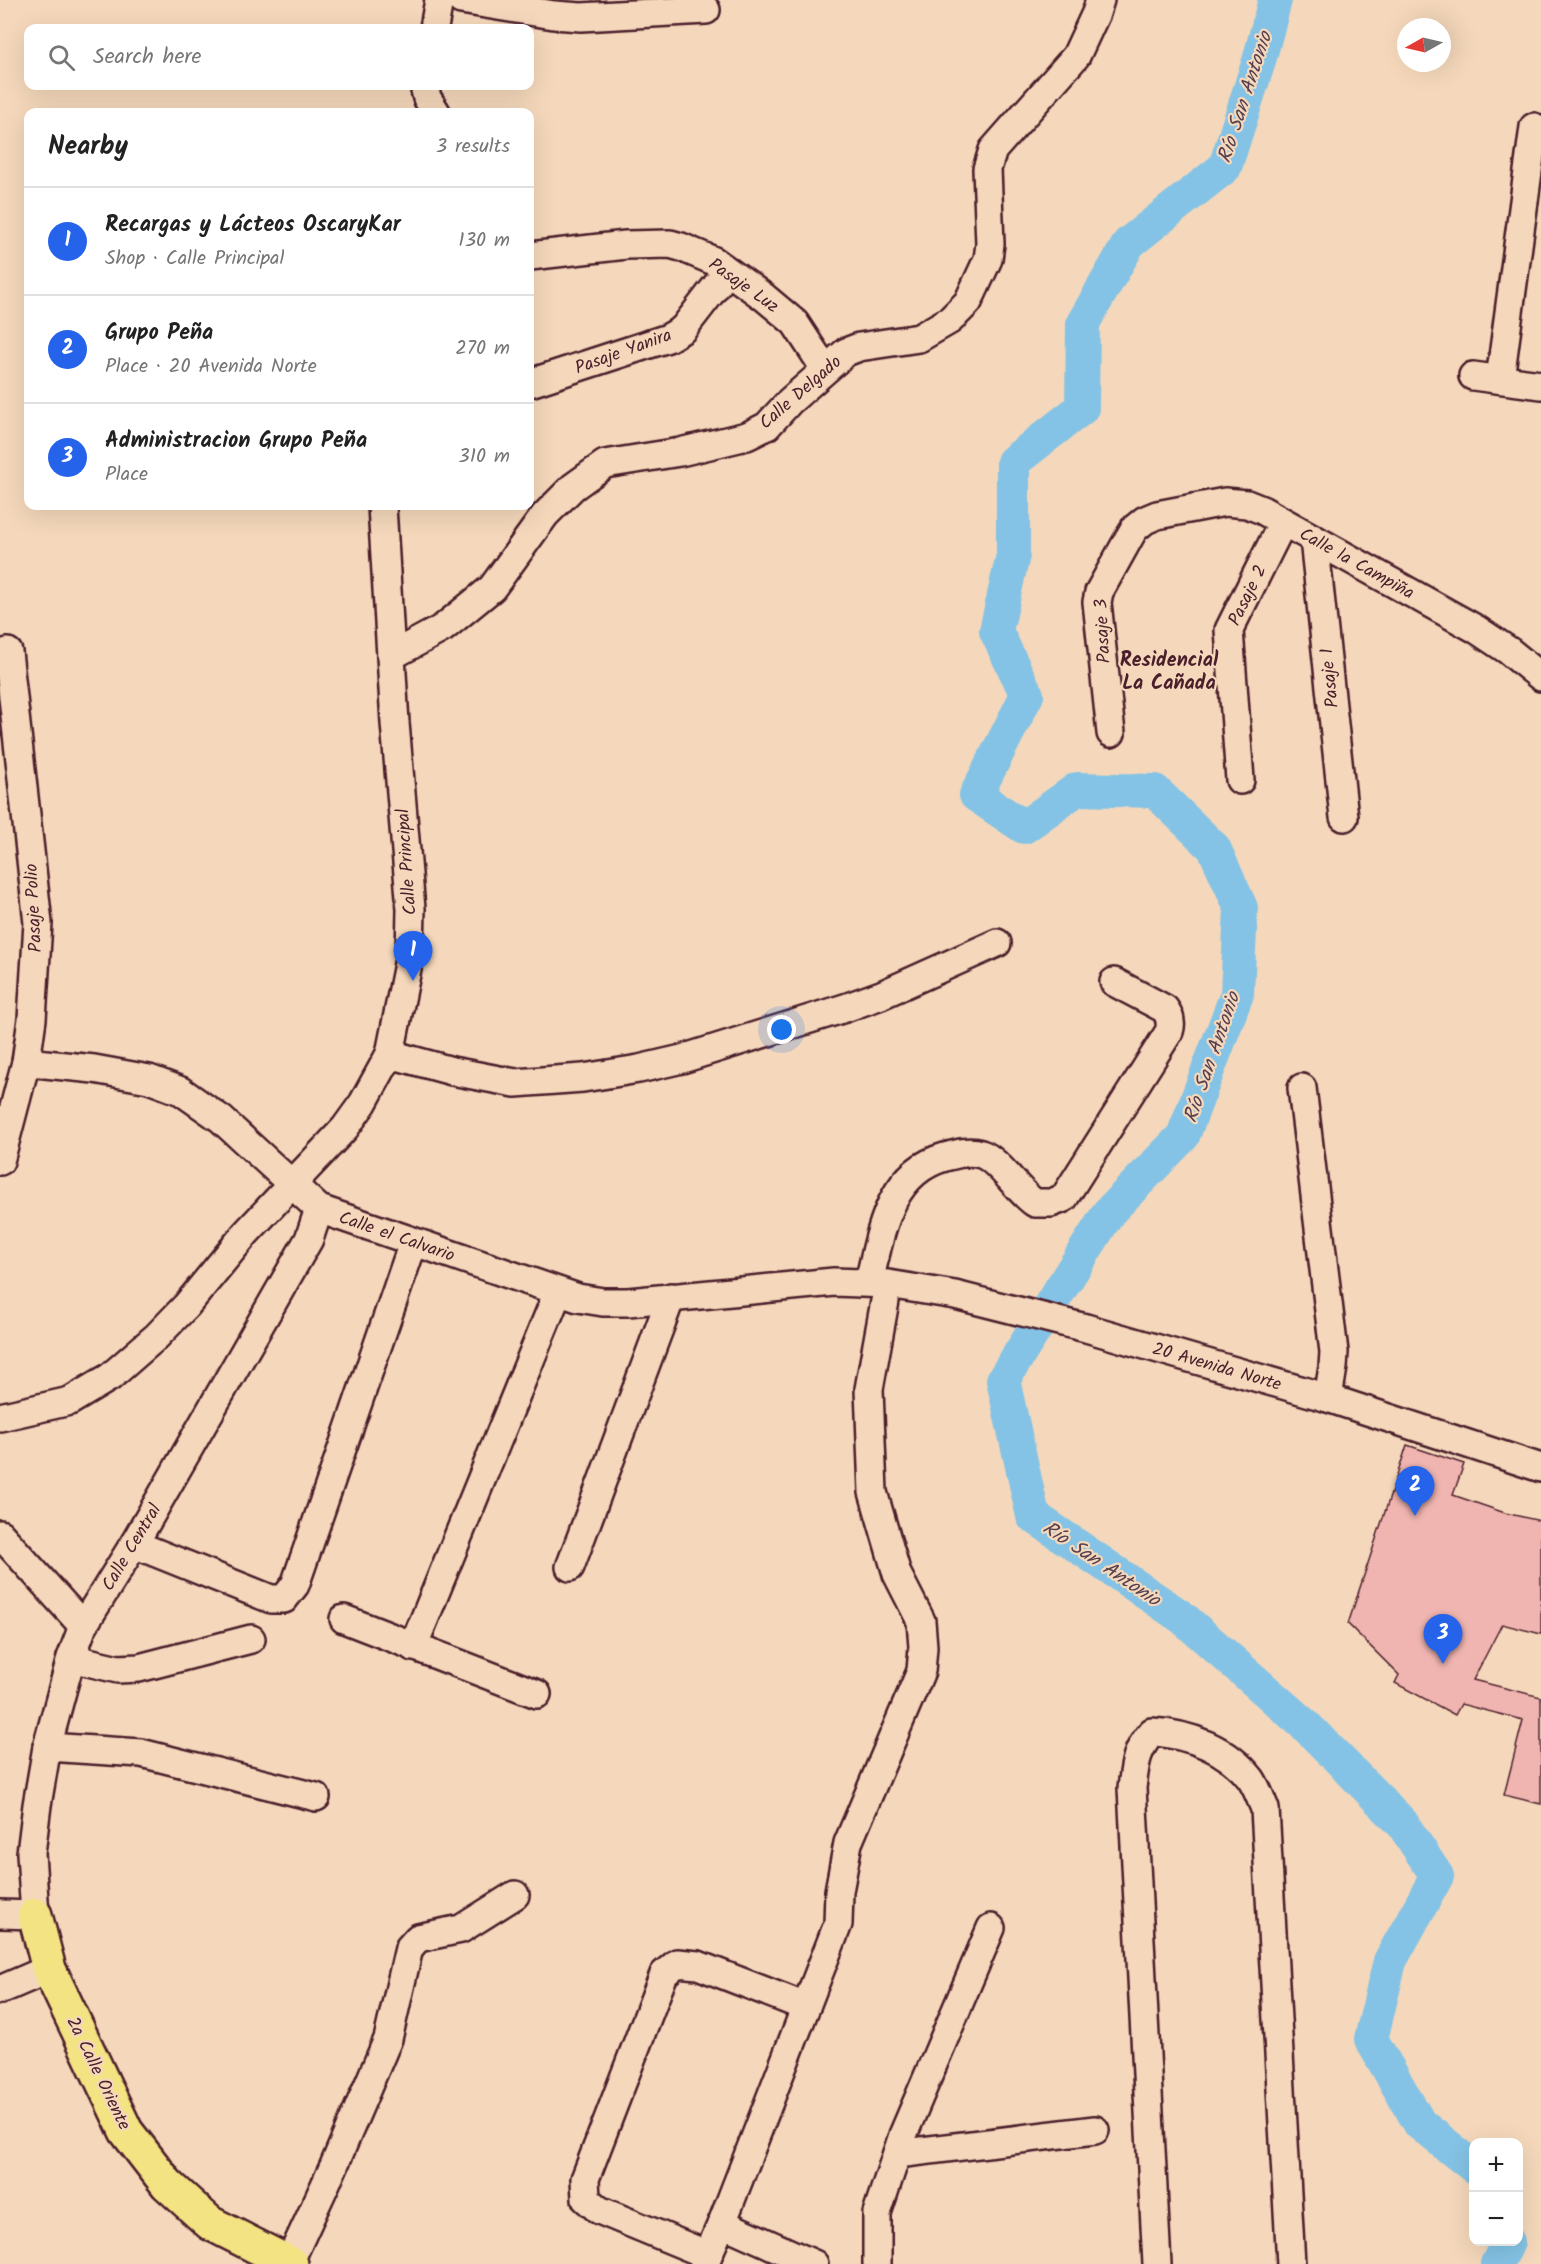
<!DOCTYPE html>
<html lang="en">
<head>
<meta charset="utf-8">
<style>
  :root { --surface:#fff; --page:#f2f2f2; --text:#222; --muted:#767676; --line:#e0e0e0; --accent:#2563eb }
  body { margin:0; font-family:Kalam,sans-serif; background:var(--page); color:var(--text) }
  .controls { position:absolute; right:18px; bottom:18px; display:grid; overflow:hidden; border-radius:12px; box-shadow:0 6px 24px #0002 }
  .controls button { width:54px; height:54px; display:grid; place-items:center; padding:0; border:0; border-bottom:2px solid var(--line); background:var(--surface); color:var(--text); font:30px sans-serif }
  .compass { position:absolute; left:1397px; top:18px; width:54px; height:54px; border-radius:50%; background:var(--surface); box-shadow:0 6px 24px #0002; rotate:262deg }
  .you { position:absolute; left:782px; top:1030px; width:21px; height:21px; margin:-15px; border:4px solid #fff; border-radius:50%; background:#1a73e8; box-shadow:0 0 0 9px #1a73e833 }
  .badge { display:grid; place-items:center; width:39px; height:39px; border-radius:50%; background:var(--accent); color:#fff; font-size:20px; font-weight:700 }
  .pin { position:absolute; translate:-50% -50px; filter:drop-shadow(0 2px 3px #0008) }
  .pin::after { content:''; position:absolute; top:32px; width:21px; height:18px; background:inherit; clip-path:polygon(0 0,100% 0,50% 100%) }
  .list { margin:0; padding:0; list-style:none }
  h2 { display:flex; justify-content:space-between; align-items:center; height:78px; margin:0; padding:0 24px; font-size:26px }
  h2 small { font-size:20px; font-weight:400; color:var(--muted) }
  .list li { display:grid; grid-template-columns:39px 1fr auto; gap:18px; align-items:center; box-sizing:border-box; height:108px; padding:0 24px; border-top:2px solid var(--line) }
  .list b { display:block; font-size:22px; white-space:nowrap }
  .list p { margin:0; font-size:20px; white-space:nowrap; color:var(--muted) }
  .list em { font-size:20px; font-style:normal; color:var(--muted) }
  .icon { flex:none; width:33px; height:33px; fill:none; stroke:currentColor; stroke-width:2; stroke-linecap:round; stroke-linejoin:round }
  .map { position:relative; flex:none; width:1541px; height:2264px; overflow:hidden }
  .search { position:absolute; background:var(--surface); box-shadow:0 6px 24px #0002; left:24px; top:24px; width:510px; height:66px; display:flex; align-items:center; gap:15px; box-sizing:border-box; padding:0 21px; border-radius:12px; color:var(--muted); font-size:22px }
  .panel { position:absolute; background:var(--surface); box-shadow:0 6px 24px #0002; left:24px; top:108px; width:510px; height:402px; border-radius:12px }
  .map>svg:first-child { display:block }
</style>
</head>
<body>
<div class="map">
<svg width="1541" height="2264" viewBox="0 0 1541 2264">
  <rect width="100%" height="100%" fill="#f5d8bb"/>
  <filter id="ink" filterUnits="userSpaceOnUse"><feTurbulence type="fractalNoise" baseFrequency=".0167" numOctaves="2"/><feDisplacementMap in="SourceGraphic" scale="12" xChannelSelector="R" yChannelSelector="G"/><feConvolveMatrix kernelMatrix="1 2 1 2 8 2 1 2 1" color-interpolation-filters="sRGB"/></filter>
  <g filter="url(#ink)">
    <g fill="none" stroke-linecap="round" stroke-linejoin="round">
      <!-- river -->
      <g stroke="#84c3e5" stroke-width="34">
        <path d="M1275,0L1259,61L1225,167L1129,243L1083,323L1082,408L1013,462V555L996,631L1027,695L976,795L1024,827L1077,789L1155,791L1214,848L1241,908L1237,994L1183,1136L1109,1212L1003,1380L1033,1516L1183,1618L1307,1727L1402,1823L1437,1876L1390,1961L1371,2039L1420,2124L1474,2167"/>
        <path d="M1497,2264L1508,2242"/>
      </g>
    </g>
    <!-- building -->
    <path fill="#f1b5b1" stroke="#4a1f2b" stroke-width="1.5" d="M1407,1445L1464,1464L1453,1495L1505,1513L1541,1521V1634L1502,1624L1473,1680L1541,1697V1804L1504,1795L1523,1720L1461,1704L1455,1715L1395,1683L1399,1675L1348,1624Z"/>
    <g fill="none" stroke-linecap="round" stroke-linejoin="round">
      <!-- minor casing -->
      <g stroke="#4a1f2b" stroke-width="32">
        <g id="minor">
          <path d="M461,0L554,15L581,17L706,10"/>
          <path d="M434,28L439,0"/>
          <path d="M424,86L427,98L436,112"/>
          <path d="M530,256L626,245L670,244L681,247L714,261L764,297L795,323L825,369"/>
          <path d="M1473,376L1541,385"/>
          <path d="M1500,379L1534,127"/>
          <path d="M530,383L668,338L683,329L727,272"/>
          <path d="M1314,539L1344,817"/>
          <path d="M391,656L443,628L492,588L545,515L573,487L605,464L680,452L747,436L767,426L790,401L846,352L859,347L919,338L950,320L968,302L988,259L990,244L987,169L993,150L1076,56L1096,13L1100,0"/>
          <path d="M1111,733L1097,602L1099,592L1134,529L1145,520L1157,515L1225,502L1247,504L1262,510L1476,629L1509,651L1541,677"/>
          <path d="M1240,780L1229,630L1283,522"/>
          <path d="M390,1054L452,1071L515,1083L583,1078L639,1069L682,1059L845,1008L881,995L997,943"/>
          <path d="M26,1062L94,1069L149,1079L181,1091L221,1119L319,1209L578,1298L603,1302H628L834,1282L888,1284L955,1295L1086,1328L1328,1398L1541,1468"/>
          <path d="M1302,1088L1334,1352L1333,1367L1328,1398"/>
          <path d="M0,1161L26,1062L32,1019L38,923L8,652"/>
          <path d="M869,1282C881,1233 888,1173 945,1157C956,1154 969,1150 981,1154C998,1159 1018,1192 1035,1203H1051L1064,1198L1169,1032C1172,1023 1170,1016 1165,1009L1114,982"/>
          <path d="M0,1417L70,1401L110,1377L157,1336L186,1306L246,1233L345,1128L363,1103L390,1054L410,954L411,909L395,723L382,506"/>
          <path d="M0,1534L83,1626"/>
          <path d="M134,1544L271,1599H284L295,1585L413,1243"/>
          <path d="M570,1567L671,1297"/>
          <path d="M344,1619L537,1694"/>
          <path d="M413,1647L558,1292"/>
          <path d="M71,1658L118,1669L139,1668L251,1639"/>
          <path d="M47,1747L141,1753L316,1797"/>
          <path d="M0,1914L35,1915L31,1853L37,1805L47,1747L71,1658L83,1626L134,1544L309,1239L319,1209"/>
          <path d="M0,1990L49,1969"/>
          <path d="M897,2154L1095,2130"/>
          <path d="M722,2223L814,2264"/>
          <path d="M708,2255L599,2210L586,2199L585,2179L664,1974L677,1963L698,1965L806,2007"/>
          <path d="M289,2263L333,2168L388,2039L409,1948L418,1938L461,1929L515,1895"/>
          <path d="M704,2264L722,2223L838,1924L839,1891L848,1843L921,1671L923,1647L921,1621L897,1574L873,1492L869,1389L885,1301"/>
          <path d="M877,2264V2213L903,2135L991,1928"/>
          <path d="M1157,2264L1132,1788C1135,1764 1136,1750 1152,1732C1189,1734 1228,1749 1251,1779C1257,1788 1261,1799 1265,1809L1291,2264"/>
        </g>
      </g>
      <!-- major casing -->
      <g stroke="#4a1f2b" stroke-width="38">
        <path id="major" d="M35,1915L49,1969L126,2131L167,2184L210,2223L291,2264"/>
      </g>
      <!-- minor -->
      <use href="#minor" stroke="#f5d8bb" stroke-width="27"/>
      <!-- major -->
      <use href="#major" stroke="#f4e382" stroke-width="33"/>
    </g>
  </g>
  <g text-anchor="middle" stroke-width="4.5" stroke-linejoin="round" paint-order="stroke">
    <!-- street labels -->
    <g font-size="18" fill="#4a1f2b" stroke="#f5d8bb">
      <text transform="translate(744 285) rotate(35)" y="6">Pasaje Luz</text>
      <text transform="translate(623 351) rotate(-20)" y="6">Pasaje Yanira</text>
      <text transform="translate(800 392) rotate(-41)" y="6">Calle Delgado</text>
      <text transform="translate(1357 563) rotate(29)" y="6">Calle la Campiña</text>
      <text transform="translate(1247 595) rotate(-64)" y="6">Pasaje 2</text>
      <text transform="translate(1102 631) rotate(-93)" y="6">Pasaje 3</text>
      <text transform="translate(1329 678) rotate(-96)" y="6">Pasaje 1</text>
      <text transform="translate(406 862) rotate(-94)" y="6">Calle Principal</text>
      <text transform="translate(33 908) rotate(-93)" y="6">Pasaje Polio</text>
      <text transform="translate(397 1236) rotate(19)" y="6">Calle el Calvario</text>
      <text transform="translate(1217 1366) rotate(16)" y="6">20 Avenida Norte</text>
      <text transform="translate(131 1547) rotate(-59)" y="6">Calle Central</text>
      <text transform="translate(99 2073) rotate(64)" y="6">2a Calle Oriente</text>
    </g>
    <!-- water labels -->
    <g font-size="20" font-style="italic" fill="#564050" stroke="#f5d8bb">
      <text transform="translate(1244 97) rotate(-72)" y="7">Río San Antonio</text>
      <text transform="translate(1211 1057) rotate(-71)" y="7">Río San Antonio</text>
      <text transform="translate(1102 1563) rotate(34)" y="7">Río San Antonio</text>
    </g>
    <!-- neighbourhood labels -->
    <g font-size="20" font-weight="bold" fill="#4a1f2b" stroke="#f5d8bb">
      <text x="1169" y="666">Residencial<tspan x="1169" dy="23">La Cañada</tspan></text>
    </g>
  </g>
</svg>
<div class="controls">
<button>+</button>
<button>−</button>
</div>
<svg class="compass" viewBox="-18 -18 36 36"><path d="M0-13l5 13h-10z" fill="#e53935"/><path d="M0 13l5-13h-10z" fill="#767676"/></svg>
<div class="you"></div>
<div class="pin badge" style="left:413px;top:981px">1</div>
<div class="pin badge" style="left:1415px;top:1516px">2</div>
<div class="pin badge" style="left:1443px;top:1664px">3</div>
<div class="search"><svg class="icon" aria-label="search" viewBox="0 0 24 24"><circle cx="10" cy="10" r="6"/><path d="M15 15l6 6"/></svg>Search here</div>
<section class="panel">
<h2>Nearby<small>3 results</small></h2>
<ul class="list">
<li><span class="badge">1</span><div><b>Recargas y Lácteos OscaryKar</b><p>Shop · Calle Principal</p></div><em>130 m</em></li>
<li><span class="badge">2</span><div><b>Grupo Peña</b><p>Place · 20 Avenida Norte</p></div><em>270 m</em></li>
<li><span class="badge">3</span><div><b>Administracion Grupo Peña</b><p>Place</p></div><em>310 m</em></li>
</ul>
</section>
</div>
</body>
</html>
